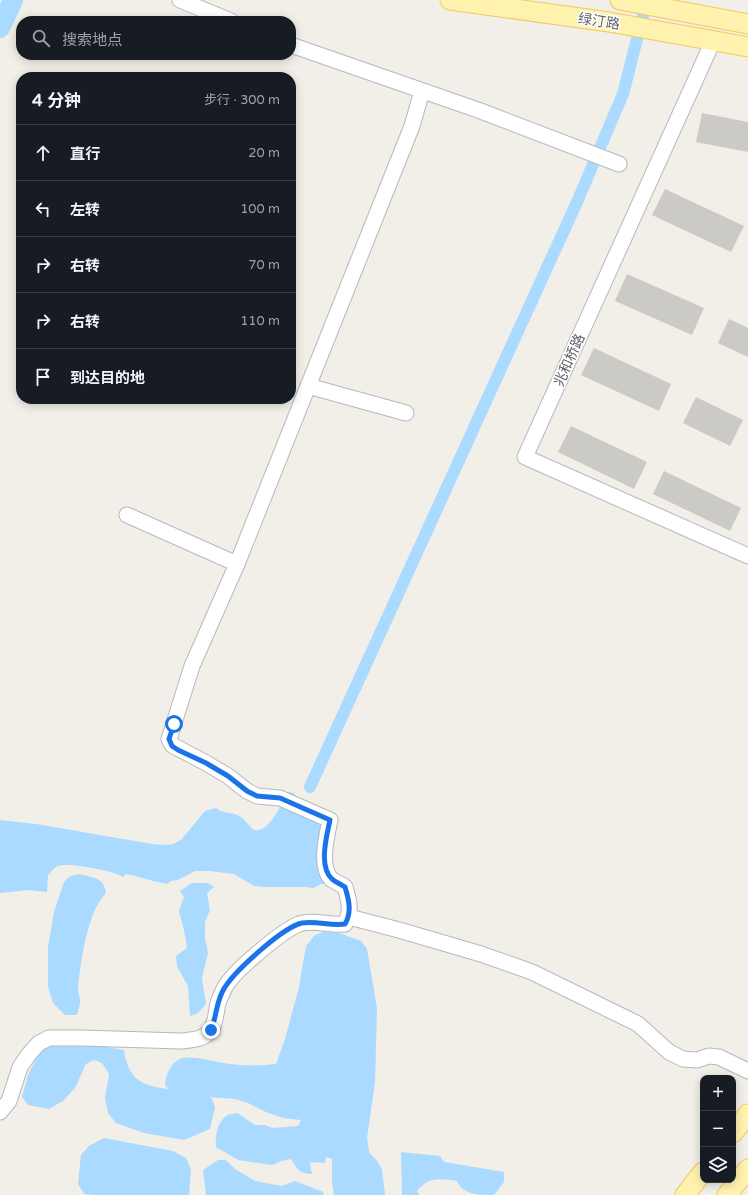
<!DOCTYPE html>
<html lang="zh">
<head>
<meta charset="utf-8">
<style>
  :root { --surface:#171b24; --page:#20242c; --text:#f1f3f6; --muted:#9ea1a6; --line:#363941 }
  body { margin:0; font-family:"Varela Round","Noto Sans SC",sans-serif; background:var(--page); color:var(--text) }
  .controls { position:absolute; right:12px; bottom:12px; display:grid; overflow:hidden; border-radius:8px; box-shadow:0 2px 10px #0003 }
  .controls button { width:36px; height:36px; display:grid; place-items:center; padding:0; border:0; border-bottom:1px solid var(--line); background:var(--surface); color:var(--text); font:20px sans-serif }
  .stop { position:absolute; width:12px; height:12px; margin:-9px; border:3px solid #1a73e8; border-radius:50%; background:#fff }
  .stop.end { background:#1a73e8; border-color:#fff; box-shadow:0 1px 4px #0008 }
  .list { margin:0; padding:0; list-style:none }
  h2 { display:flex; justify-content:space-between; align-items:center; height:52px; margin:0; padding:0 16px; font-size:17px }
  h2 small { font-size:13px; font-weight:400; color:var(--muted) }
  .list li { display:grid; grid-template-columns:26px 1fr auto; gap:12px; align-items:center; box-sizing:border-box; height:56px; padding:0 16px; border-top:1px solid var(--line) }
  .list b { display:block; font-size:15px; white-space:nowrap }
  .list em { font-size:13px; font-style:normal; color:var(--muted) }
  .icon { flex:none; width:22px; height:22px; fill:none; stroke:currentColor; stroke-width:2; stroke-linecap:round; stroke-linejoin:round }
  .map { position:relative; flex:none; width:748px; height:1195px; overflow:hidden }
  .search { position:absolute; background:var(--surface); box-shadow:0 2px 10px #0003; left:16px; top:16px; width:280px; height:44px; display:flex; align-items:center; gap:10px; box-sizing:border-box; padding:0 14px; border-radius:16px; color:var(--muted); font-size:15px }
  .panel { position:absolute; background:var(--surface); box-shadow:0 2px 10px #0003; left:16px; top:72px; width:280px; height:332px; border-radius:16px }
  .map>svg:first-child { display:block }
</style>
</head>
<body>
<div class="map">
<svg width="748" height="1195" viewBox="0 0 748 1195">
  <rect width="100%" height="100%" fill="#f1efe8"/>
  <!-- water -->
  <g fill="#aadaff">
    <path d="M287,792L294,793L301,809L321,820L328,884H321L313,888L305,887H265L254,886L234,874L209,871H195L178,880L171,881L168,884C154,882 141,877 126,874L123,877C115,871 68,862 58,866C55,867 51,872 48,875L47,892L28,890L0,893V820L36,824L152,844L165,845L173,844L181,840L205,811L216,808C225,815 233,811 241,817C245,820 249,825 252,829C255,830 257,831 259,830C271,828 283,802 287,792Z"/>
    <path d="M80,874C93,878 104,877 106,893C87,912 81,961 78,988C77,992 80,996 80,1000C81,1004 78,1010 77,1015H65L53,1003L48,987V947L54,912L64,882L70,876Z"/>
    <path d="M192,883H208L214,887L207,893L210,910L205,922V938L208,953L202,978L206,1004L198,1013L190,1016L188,986L177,966L176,956L187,948L184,930L179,911L184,897L180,891Z"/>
    <path d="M323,932L339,933L361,941L367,949L377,1008L375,1082L367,1138L369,1152L377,1161L382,1169L385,1195H334L332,1182V1159L326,1157L325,1163L310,1162L312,1174C300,1174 297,1169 291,1159L281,1161L272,1165L238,1160L216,1147C215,1137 217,1120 228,1115C230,1114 234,1114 237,1113L255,1125H265L272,1128L298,1126L301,1120L283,1118L266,1112L248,1103L235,1099L209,1097L212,1099L215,1107L210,1129L184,1140L144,1133L116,1123L108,1113L105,1098L109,1074L102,1063L94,1060L86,1064L75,1088L63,1101L49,1109L28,1105L22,1097L28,1075L39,1053L55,1038L124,1050C128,1079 141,1086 169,1089L165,1085C166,1074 171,1061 183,1058C192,1056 213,1061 223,1063C241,1066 258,1066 276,1064L285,1039L299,987L306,946L315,935Z"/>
    <path d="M104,1138L173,1151L186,1158L191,1169L189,1195H95L84,1194L78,1184L81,1155L89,1146Z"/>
    <path d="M401,1152L440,1156L444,1162L504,1172V1182L494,1195C479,1195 463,1195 457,1181C441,1178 427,1177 417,1191L419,1195H402Z"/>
    <path d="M218,1160H226L235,1169L255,1181L282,1186L295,1181L323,1192L324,1195H206L203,1170Z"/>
  </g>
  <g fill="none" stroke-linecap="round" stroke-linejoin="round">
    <!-- canal -->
    <path stroke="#aadaff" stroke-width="12" d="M310,787L577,202L623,94L647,0"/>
    <!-- river -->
    <path stroke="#aadaff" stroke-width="20" d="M0,28L13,0"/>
  </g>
  <!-- building -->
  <g fill="#cccac5">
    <path d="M702,113L748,122V152L696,142Z"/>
    <path d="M665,189L744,226L731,252L652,215Z"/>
    <path d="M627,274L704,308L692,335L615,301Z"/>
    <path d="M729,319L748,328V357L718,343Z"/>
    <path d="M594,348L671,384L659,411L581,375Z"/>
    <path d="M696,397L743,420L730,446L683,423Z"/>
    <path d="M571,426L647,462L634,489L558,452Z"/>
    <path d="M664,471L741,508L730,531L653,494Z"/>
  </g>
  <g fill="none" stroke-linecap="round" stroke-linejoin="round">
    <!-- minor casing -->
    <g stroke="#b5b8bc" stroke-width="17">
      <g id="minor">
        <path d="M180,0L231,21"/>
        <path d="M713,41L525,457L748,556"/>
        <path d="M291,45L478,110L619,164"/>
        <path d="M308,386L406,413"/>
        <path d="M127,515L237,564"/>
        <path d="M349,917L399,930L481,954L532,972L638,1024L669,1052L683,1059L697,1060L709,1056L719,1057L748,1071"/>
        <path d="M0,1112L9,1101L20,1067L29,1054L39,1043L49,1038H82L181,1041C192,1040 204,1040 211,1030C216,1022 216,1012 218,1003C219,999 222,994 224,989C232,972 282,931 299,924C314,919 330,926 345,924C352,912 349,900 345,887C341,884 335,882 331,879C319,866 327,835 330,820L280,798L257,796L247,791L228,776L206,763L172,745L169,739L192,666L237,564L412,126L422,91"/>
      </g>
    </g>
    <!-- major casing -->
    <g stroke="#f2c960" stroke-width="21">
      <g id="major">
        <path d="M450,0L609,22L748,47"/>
        <path d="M620,0L748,24"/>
        <path d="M733,1133L748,1114"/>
        <path d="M685,1195L703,1172"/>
        <path d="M727,1195L748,1169"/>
      </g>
    </g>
    <!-- minor -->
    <use href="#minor" stroke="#fff" stroke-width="15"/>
    <!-- major -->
    <use href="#major" stroke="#fff2af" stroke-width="19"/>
  </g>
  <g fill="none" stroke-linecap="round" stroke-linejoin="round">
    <!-- route -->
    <path stroke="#1a73e8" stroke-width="5" d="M174,724L169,739L172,746L178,750L206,763L228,776L247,791L257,796L280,798L330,820C327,835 318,866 332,879C335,882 341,884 345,887C349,900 352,912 345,924C331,926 317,921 302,923C283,927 236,970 225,987C216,1000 217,1016 211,1030"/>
  </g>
  <g text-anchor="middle" stroke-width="3" stroke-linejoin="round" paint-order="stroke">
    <!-- street labels -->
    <g font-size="14" fill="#5f6368" stroke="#fff">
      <text transform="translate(599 21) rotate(9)" y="5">绿汀路</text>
      <text transform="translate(569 360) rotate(-66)" y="5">兆和桥路</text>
    </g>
  </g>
</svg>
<div class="controls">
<button>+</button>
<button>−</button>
<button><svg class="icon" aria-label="layers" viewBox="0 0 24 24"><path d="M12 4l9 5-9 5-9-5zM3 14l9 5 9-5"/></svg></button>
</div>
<div class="stop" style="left:174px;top:724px"></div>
<div class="stop end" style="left:211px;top:1030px"></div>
<div class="search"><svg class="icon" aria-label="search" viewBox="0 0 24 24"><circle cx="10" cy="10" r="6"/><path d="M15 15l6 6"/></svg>搜索地点</div>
<section class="panel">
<h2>4 分钟<small>步行 · 300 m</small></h2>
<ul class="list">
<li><svg class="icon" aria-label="ahead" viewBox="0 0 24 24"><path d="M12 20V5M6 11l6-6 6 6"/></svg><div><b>直行</b></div><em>20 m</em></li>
<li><svg class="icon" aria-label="left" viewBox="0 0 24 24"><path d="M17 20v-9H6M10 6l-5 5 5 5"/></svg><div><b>左转</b></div><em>100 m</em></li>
<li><svg class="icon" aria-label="right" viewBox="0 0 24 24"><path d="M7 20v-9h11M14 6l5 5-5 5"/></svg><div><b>右转</b></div><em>70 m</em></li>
<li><svg class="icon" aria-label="right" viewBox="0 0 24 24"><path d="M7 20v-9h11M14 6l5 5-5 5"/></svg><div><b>右转</b></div><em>110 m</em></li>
<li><svg class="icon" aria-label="arrive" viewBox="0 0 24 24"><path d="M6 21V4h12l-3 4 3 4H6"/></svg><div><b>到达目的地</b></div></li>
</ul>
</section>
</div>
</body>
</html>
